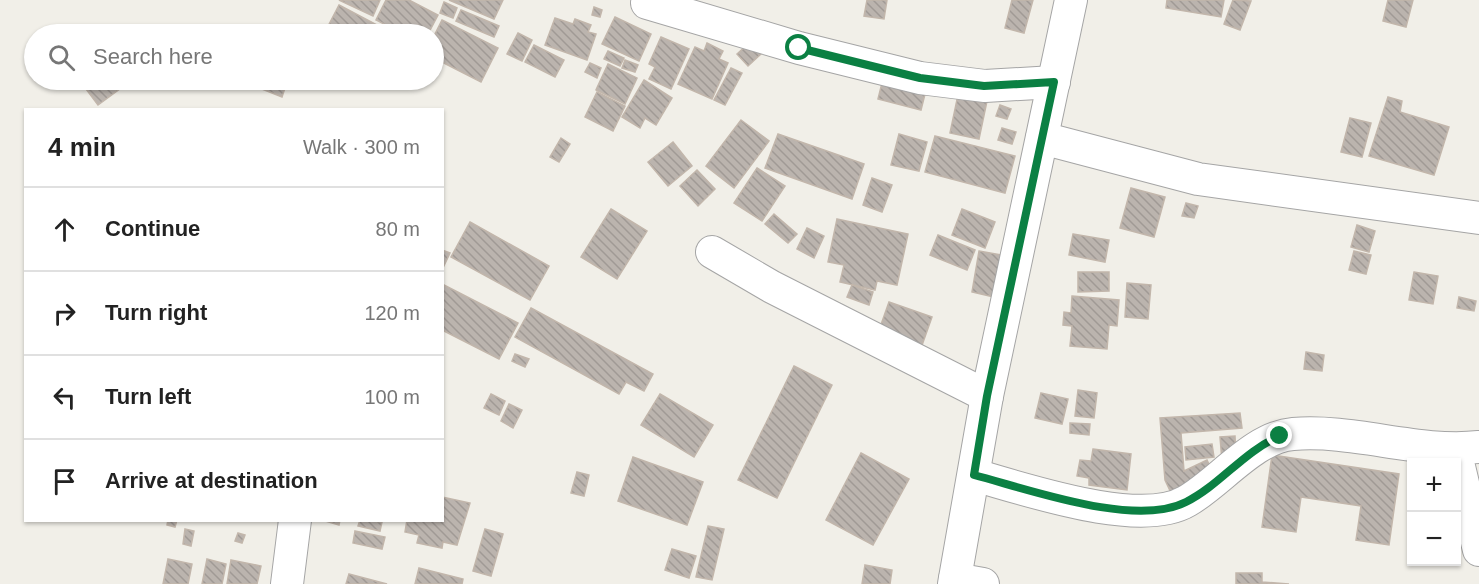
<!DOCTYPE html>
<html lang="en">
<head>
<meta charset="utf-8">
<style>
  :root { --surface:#fff; --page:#f6f6f6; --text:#222; --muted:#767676; --line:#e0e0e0 }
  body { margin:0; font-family:Helvetica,sans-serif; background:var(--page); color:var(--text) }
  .controls { position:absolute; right:18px; bottom:18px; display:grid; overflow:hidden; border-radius:0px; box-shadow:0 2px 4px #0004 }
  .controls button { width:54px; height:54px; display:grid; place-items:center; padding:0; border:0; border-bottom:2px solid var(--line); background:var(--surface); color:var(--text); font:30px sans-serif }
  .stop { position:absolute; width:18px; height:18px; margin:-14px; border:4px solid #0b8043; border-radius:50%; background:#fff }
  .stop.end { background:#0b8043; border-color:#fff; box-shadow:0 2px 6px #0008 }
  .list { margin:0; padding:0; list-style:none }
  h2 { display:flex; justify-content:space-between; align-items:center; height:78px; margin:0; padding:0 24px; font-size:26px }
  h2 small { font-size:20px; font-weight:400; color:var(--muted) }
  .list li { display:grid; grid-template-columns:39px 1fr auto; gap:18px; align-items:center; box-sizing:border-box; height:84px; padding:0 24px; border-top:2px solid var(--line) }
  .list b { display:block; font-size:22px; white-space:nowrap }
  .list em { font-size:20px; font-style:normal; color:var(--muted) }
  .icon { flex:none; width:33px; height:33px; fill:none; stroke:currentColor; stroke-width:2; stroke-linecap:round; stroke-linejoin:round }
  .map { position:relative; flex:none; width:1479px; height:584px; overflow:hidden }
  .search { position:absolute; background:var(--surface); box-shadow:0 2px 4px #0004; left:24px; top:24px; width:420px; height:66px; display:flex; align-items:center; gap:15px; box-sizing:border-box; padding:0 21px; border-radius:33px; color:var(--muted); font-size:22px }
  .panel { position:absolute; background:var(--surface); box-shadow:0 2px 4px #0004; left:24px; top:108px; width:420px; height:414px; border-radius:0px }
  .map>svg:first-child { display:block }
</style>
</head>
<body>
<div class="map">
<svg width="1479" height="584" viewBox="0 0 1479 584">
  <defs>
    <pattern id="building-back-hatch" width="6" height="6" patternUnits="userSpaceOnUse" patternTransform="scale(1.5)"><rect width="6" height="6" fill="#bbb4ae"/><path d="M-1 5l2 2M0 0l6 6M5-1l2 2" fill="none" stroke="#a09a95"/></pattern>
  </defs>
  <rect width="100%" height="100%" fill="#f1efe8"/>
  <!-- building -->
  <g fill="url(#building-back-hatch)" stroke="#c2b6ab" stroke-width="1.5">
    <path d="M339,0H380L373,16Z"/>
    <path d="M386,0H409L438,15L428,34H404L376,20Z"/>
    <path d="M449,0H503L494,19Z"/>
    <path d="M867,0H887L884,19L864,16Z"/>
    <path d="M1012,0H1033L1024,33L1005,28Z"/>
    <path d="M1167,0H1224L1221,17L1166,8Z"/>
    <path d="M1233,0L1251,1L1240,30L1224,24Z"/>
    <path d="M1388,0H1413L1406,27L1383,21Z"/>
    <path d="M444,2L457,8L453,18L440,13Z"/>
    <path d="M339,5L379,26L375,34H324Z"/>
    <path d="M594,7L602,10L600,17L592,15Z"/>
    <path d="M461,10L499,26L494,37L456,21Z"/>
    <path d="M615,17L651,34L639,61L602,44Z"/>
    <path d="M555,18L573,24L575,19L591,25L588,32L596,34L587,60L545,45Z"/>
    <path d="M442,20L498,48L481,82L434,58V36Z"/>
    <path d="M518,33L532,40L522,61L507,54Z"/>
    <path d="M661,37L689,49L671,89L649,79L655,67L649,64Z"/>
    <path d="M750,42L761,54L748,66L737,54Z"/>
    <path d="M707,43L723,51L719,59L728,63L712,99L678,84L695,47L704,51Z"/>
    <path d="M534,45L564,60L555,77L525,62Z"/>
    <path d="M608,51L624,58L620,66L604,59Z"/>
    <path d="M625,60L638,65L635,72L622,68Z"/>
    <path d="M590,63L601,68L597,78L585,72Z"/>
    <path d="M608,64L637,78L625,104L596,90Z"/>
    <path d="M731,68L742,73L725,105L714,100Z"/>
    <path d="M883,79L926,90L921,110L878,99Z"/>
    <path d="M82,80H115L121,88L98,105L80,81Z"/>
    <path d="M265,80L285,88L282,97L262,89Z"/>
    <path d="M644,80L672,98L656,125L645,118L640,128L622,117Z"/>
    <path d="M597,92L625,106L613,131L585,117Z"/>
    <path d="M958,95L987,101L979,139L950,133Z"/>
    <path d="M1388,97L1402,101L1400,112L1449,127L1434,175L1369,156Z"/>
    <path d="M1000,105L1011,109L1007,119L996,116Z"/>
    <path d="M1350,118L1371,123L1362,157L1341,152Z"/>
    <path d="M741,120L769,141L734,188L706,166Z"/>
    <path d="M1002,128L1016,132L1012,144L998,140Z"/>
    <path d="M778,134L864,164L852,199L765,168Z"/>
    <path d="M899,134L927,142L919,171L891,165Z"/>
    <path d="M935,136L1015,156L1005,193L925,172Z"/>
    <path d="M561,138L570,144L559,162L550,157Z"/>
    <path d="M673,142L692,166L668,186L648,162Z"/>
    <path d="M757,168L785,186L762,221L734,203Z"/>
    <path d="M697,170L715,189L698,206L680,186Z"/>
    <path d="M872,178L892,185L882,212L863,205Z"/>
    <path d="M1131,188L1165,197L1154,237L1120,228Z"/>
    <path d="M1186,203L1198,206L1194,218L1182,216Z"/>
    <path d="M611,209L647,231L617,279L581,257Z"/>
    <path d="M962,209L995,222L985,248L952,235Z"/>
    <path d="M774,214L797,234L788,243L765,224Z"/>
    <path d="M837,219L908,234L897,285L877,281L875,290L840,282L844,265L828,262Z"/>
    <path d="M470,222L549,266L530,300L451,257Z"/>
    <path d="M1357,225L1375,231L1369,252L1351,247Z"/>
    <path d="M807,228L824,236L814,258L797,249Z"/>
    <path d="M1073,234L1109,240L1105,262L1069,255Z"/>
    <path d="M938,235L975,250L967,270L930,255Z"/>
    <path d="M442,250L450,253L442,270Z"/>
    <path d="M979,251L1002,255L994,297L972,292Z"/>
    <path d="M1354,251L1371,255L1366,274L1349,270Z"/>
    <path d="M1078,272H1109V291L1078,292Z"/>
    <path d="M1414,272L1438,276L1433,304L1409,300Z"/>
    <path d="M1127,283L1151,285L1148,319L1125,317Z"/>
    <path d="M442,284L518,323L499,359L442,330Z"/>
    <path d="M852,285L873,292L869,305L847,297Z"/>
    <path d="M1072,296L1119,300L1117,326L1109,325L1107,349L1070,346L1072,326L1063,325L1064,312L1071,313Z"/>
    <path d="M1459,297L1476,301L1474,311L1457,308Z"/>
    <path d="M889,302L932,317L921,348L878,333Z"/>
    <path d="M531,308L653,374L644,391L626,382L619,394L515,337Z"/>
    <path d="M1306,352L1324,355L1322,371L1304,369Z"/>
    <path d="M515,354L529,359L525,367L512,361Z"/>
    <path d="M794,366L832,385L777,498L738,480Z"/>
    <path d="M1078,390L1097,393L1094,418L1075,416Z"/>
    <path d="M1041,393L1068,399L1062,424L1035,418Z"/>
    <path d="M491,394L505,401L499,415L484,408Z"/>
    <path d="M660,394L713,425L694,457L641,425Z"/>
    <path d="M509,404L522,410L513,428L501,421Z"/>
    <path d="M1240,413L1242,428L1181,433L1184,471L1207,460L1215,477L1173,497L1165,480L1160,418Z"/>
    <path d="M1070,423L1090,424L1089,435L1070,433Z"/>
    <path d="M1235,436L1236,460L1222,461L1220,437Z"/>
    <path d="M1212,444L1214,457L1186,460L1185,447Z"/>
    <path d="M1093,449L1131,454L1127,490L1089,485V478L1077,476L1080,460L1091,461Z"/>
    <path d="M861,453L909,479L873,545L826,520Z"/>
    <path d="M1272,455L1399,474L1389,545L1356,540L1361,506L1301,497L1296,532L1262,527Z"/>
    <path d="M633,457L703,482L687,525L618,501Z"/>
    <path d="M577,472L589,475L584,496L571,493Z"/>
    <path d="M442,497L470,503L457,545L443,542L442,548L417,543L419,535L405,532L407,520H442Z"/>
    <path d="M168,520H177L175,527L167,525Z"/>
    <path d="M322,520H340L339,525Z"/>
    <path d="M360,520L382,522L380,531L358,526Z"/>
    <path d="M708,526L724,529L712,580L696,577Z"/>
    <path d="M185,529L194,531L191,546L183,544Z"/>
    <path d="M485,529L503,534L491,576L473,571Z"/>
    <path d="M355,531L385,537L382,549L353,543Z"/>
    <path d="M238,533L245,535L242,543L235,541Z"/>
    <path d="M672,549L696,556L689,578L665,570Z"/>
    <path d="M168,559L192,564L188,584H163Z"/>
    <path d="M207,559L226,564L222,584H202Z"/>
    <path d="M231,560L261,566L257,584H227Z"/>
    <path d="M865,565L892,570L890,584H862Z"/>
    <path d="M419,568L463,579L462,584H415Z"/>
    <path d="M1236,573H1262V582L1289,584H1236Z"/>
    <path d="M349,574L387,584H346Z"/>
  </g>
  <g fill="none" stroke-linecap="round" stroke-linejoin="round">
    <!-- minor casing -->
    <g stroke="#a5a5a5" stroke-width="34">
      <g id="minor">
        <path d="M647,3L799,48L920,78L985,86L1054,82"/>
        <path d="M1042,138L1198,179L1479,218"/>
        <path d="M712,252L772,287L987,396"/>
        <path d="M1455,450L1479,550"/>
        <path d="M974,475C1025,489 1140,529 1187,501C1220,482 1254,437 1293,434C1355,429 1418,454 1479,447"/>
        <path d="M955,579L983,584"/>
        <path d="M287,584L295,520"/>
        <path d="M954,584L987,396L1071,0"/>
      </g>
    </g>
    <!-- minor -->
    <use href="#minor" stroke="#fff" stroke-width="32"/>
  </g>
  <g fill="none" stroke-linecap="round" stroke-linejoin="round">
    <!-- route -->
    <path stroke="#0b8043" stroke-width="8" d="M799,48L920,78L984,86L1054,82L987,396L974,475C1028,489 1135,528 1186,502C1220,485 1244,451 1280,436"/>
  </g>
</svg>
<div class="controls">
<button>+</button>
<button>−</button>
</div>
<div class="stop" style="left:799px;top:48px"></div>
<div class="stop end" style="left:1280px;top:436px"></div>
<div class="search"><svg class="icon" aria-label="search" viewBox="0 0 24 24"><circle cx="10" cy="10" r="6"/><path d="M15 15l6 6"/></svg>Search here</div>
<section class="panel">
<h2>4 min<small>Walk · 300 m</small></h2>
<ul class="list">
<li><svg class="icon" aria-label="ahead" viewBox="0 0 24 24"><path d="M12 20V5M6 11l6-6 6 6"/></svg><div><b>Continue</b></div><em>80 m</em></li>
<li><svg class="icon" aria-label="right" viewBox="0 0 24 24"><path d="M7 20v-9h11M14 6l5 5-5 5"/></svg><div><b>Turn right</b></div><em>120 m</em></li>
<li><svg class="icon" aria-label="left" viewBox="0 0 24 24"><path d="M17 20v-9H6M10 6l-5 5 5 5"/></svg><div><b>Turn left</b></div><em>100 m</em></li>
<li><svg class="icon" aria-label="arrive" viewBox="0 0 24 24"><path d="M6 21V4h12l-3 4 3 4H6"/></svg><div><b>Arrive at destination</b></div></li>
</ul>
</section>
</div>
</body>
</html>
